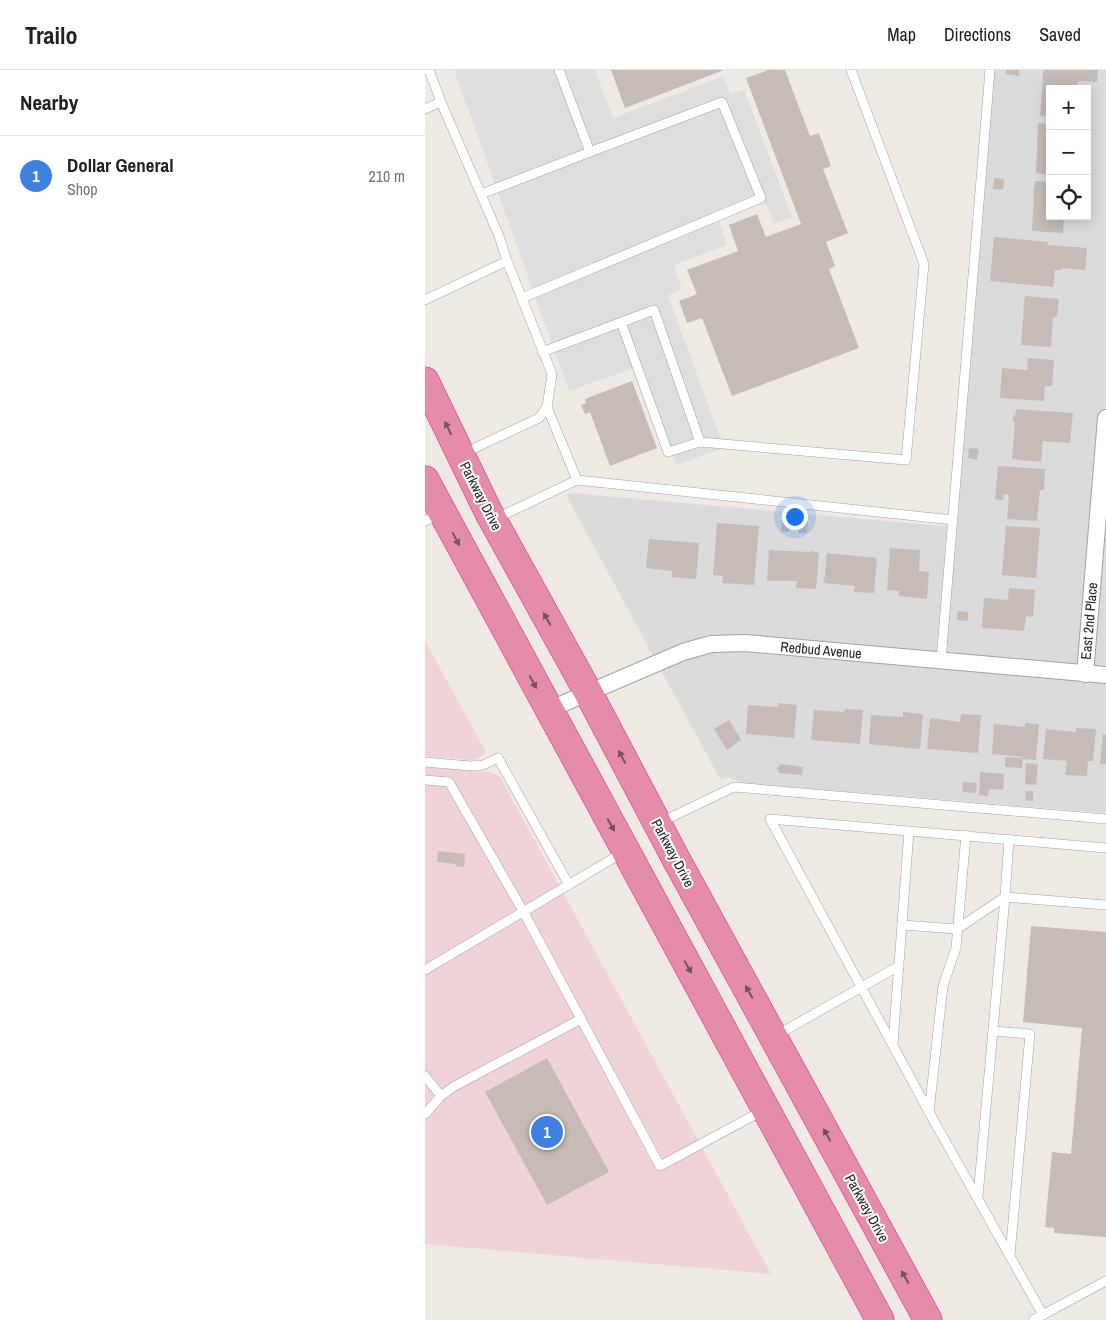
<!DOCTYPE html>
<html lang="en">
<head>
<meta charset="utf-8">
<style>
  :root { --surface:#fff; --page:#f2f2f2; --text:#202124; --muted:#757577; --line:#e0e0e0; --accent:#c90223 }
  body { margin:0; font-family:"Archivo Narrow",sans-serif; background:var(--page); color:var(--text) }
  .controls { position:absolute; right:15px; top:15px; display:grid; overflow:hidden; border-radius:0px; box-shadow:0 2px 12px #0003 }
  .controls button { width:45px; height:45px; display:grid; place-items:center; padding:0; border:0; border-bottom:1px solid var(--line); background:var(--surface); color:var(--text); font:25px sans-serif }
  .you { position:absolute; left:369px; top:446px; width:18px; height:18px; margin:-12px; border:4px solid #fff; border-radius:50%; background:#1a73e8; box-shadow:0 0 0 8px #1a73e833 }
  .badge { display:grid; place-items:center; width:32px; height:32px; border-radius:50%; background:var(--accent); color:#fff; font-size:16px; font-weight:700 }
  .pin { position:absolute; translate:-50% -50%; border:2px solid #fff; box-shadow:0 1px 5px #0006 }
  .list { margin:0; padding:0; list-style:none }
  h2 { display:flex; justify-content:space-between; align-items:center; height:65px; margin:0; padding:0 20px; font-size:21px }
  h2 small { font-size:16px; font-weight:400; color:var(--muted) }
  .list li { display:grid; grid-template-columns:32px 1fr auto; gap:15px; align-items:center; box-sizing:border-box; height:80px; padding:0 20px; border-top:1px solid var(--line) }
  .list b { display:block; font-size:19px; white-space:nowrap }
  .list p { margin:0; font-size:16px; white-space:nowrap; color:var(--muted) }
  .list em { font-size:16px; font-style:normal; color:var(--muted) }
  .icon { flex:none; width:28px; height:28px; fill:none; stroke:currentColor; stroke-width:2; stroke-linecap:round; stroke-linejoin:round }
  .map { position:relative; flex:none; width:681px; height:1250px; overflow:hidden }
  header { display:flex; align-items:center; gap:30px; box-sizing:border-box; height:70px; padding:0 25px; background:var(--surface); border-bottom:1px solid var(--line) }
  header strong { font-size:24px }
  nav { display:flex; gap:28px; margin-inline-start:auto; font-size:18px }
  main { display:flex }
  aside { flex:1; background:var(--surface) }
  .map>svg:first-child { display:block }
</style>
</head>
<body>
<header>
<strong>Trailo</strong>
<nav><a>Map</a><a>Directions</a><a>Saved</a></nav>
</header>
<main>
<aside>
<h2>Nearby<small></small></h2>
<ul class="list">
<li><span class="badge" style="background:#3f7fe0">1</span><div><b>Dollar General</b><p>Shop</p></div><em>210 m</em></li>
</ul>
</aside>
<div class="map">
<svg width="681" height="1250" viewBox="0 0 681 1250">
  <rect width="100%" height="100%" fill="#efe9e4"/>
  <!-- residential -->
  <path fill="#dcdbdb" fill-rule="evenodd" d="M570,0H681V743L317,713L304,707L295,709L141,425L146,423L530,457ZM625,19H662V146H625Z"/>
  <!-- commercial -->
  <g fill="#efd3d6">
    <path d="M0,571L61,682L56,687L48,690L0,686Z"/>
    <path d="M0,697L65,702L75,707L346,1204L0,1174Z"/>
  </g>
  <!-- parking -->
  <path fill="#dedede" d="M29,0H170L188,48L299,6L305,24L319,19L367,147L349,154L341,133L294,151L302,175L249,195L257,219L243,225L299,378L251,395L215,296L144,321Z"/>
  <!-- building -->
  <g fill="#c6bbb7">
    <path d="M186,0H299L200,38Z"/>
    <path d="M344,0H360L385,66L394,63L406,96L398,99L423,163L401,172L410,196L404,199L434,278L307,326L277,248L262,253L254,231L272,224L262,200L313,181L304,155L332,144L341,167L376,154L321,8Z"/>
    <path d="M581,0H594V6L581,4Z"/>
    <path d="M619,0H673L672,12L653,11L652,17H647V19H625V47L615,46L618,8H617Z"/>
    <path d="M613,53L625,54V105L611,103Z"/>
    <path d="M569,108L579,109L578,120L568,119Z"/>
    <path d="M610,111L625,112V146L639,148L638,163L607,161L609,124H608Z"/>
    <path d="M569,167L623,172L622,175L662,178L660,200L637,198V200H630L628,217L565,211Z"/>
    <path d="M600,226L634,229L632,247H628L626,277L596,275L599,238H598Z"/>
    <path d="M603,288L629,290L627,316H620L619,331L575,328L577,298L602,300Z"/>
    <path d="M207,311L232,378L185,396L165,342L160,344L156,335L161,333L160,329Z"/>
    <path d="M591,339L648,343L645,373L618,371L616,392L587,389L590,352H588V345L590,346Z"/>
    <path d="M544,378L554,379L552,390L543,388Z"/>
    <path d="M573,396L620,399L619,420H615L612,451L582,449L584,425L579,424L578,430L570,429Z"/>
    <path d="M357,449H366L364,462L356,461Z"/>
    <path d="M374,450L383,451L382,463H373Z"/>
    <path d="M292,453L334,456L329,515L297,513L298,506L288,505Z"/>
    <path d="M581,456L615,458L611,508L577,505Z"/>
    <path d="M224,469L274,473L271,509L247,507V501L221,498Z"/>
    <path d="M465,478L495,480L494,501L504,502L502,529L474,526V521L462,520Z"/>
    <path d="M344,480L385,482L386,481L394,483L391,519L371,518L372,511H342Z"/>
    <path d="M402,483L452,488L449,523L429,522L430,516L399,513Z"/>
    <path d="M584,518L610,520L608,547L601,546L599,561L557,558L559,528L583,530Z"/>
    <path d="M533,541L543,542V551L532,550Z"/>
    <path d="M353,633L372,635L369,668L321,664L323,635L353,637Z"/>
    <path d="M420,639L438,640L435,674L386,670L389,640L419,642Z"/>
    <path d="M478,642L498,644L495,679L444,674L446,645L478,647Z"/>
    <path d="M536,644L556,645L553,683L502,679L505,648L535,652Z"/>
    <path d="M304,650L316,670L302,680L289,659Z"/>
    <path d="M600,653L614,654L611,690L598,689V687L567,684L569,654L600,657Z"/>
    <path d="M651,658L671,659L668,691H663L662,706L640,705L642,691L618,689L621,659L651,662Z"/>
    <path d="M678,664L681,665V694H675Z"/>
    <path d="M580,687L598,688L597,698L580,697Z"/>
    <path d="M601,693L613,694L611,715L600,714Z"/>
    <path d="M356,694L378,697L377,705L354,703L352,698Z"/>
    <path d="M555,702L579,704L578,720L564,719L563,726L554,725Z"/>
    <path d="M538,712L552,713L551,723L537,722Z"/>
    <path d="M601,721H608V731L600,730Z"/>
    <path d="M13,781L40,784L39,797L30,796L31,794L12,792Z"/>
    <path d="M606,856L681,862V1167L629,1163V1158L620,1157L627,1082L646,1084L657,958L598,952Z"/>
    <path d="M122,988L184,1102L122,1135L60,1022Z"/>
  </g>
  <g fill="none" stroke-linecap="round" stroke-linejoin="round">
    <!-- lane casing -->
    <g stroke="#a2a2a2" stroke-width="10">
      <g id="lane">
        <path d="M16,32L74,166L82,191L127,304L122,337L114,348L37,384"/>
        <path d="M0,39L16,32L4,0"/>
        <path d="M56,124L165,82L134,0"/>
        <path d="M97,228L336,128L297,32L165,82"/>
        <path d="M0,230L82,191"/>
        <path d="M196,252L243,382L275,372"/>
        <path d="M117,282L229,240L275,372L481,390L499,194L426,0"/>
        <path d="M122,337L152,410"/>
        <path d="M70,449L152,410L528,450"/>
        <path d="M0,451L15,443"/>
        <path d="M516,591L565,0"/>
        <path d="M0,692L45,696L58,695L73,688L144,815"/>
        <path d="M0,710L24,712L98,841L235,1096L339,1040"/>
        <path d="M236,752L309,717L681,749"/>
        <path d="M477,855L532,859L580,827L584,769"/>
        <path d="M0,900L197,783"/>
        <path d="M568,961L605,964L585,1185"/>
        <path d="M350,966L474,896"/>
        <path d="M468,973L484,761"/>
        <path d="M0,1006L16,1026"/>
        <path d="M504,1042L518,916L531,878L541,765"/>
        <path d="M0,1044L16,1026L28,1017L156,949"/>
        <path d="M553,1126L580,827L681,835"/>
        <path d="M618,1245L504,1042L345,749L681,778"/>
        <path d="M608,1250L681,1211"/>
      </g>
    </g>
    <!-- street casing -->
    <g stroke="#a2a2a2" stroke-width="18">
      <g id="street">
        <path d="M660,604L681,348"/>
        <path d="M123,640L258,582L286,574L321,573L681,605"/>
      </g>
    </g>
    <!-- highway casing -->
    <g stroke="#d82680" stroke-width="29">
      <g id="highway">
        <path d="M0,311L64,443L163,622L250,787L503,1250"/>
        <path d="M0,410L455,1250"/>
      </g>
    </g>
    <!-- lane -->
    <use href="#lane" stroke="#fff" stroke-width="9"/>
    <!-- street -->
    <use href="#street" stroke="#fff" stroke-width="16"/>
    <!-- highway -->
    <use href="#highway" stroke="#e58cab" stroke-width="28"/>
  </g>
  <!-- one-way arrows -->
  <defs><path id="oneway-solid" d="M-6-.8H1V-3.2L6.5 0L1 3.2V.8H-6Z" transform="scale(1.25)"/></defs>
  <g fill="#78505d">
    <use href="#oneway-solid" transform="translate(23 358) rotate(-116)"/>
    <use href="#oneway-solid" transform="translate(31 469) rotate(62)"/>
    <use href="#oneway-solid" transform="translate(122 549) rotate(-119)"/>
    <use href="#oneway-solid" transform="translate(108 612) rotate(62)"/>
    <use href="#oneway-solid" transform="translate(197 687) rotate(-118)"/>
    <use href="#oneway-solid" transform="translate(186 755) rotate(61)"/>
    <use href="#oneway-solid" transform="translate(263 897) rotate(61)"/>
    <use href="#oneway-solid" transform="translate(324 922) rotate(-119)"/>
    <use href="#oneway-solid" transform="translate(402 1065) rotate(-119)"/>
    <use href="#oneway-solid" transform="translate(480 1207) rotate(-119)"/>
  </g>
  <g text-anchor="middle" stroke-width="4" stroke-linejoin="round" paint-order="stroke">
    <!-- street labels -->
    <g font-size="14" fill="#1e1e1e" stroke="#fff">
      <text transform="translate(56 426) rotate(63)" y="5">Parkway Drive</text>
      <text transform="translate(664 551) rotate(-85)" y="5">East 2nd Place</text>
      <text transform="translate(396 580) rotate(5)" y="5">Redbud Avenue</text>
      <text transform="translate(248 783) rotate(62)" y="5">Parkway Drive</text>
      <text transform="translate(442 1138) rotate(61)" y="5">Parkway Drive</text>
    </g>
  </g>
</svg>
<div class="controls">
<button>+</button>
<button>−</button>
<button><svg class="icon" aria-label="locate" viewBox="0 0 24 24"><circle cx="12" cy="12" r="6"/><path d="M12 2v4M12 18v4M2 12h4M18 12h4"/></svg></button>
</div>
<div class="you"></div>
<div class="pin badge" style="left:122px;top:1062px;background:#3f7fe0">1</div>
</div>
</main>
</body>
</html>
